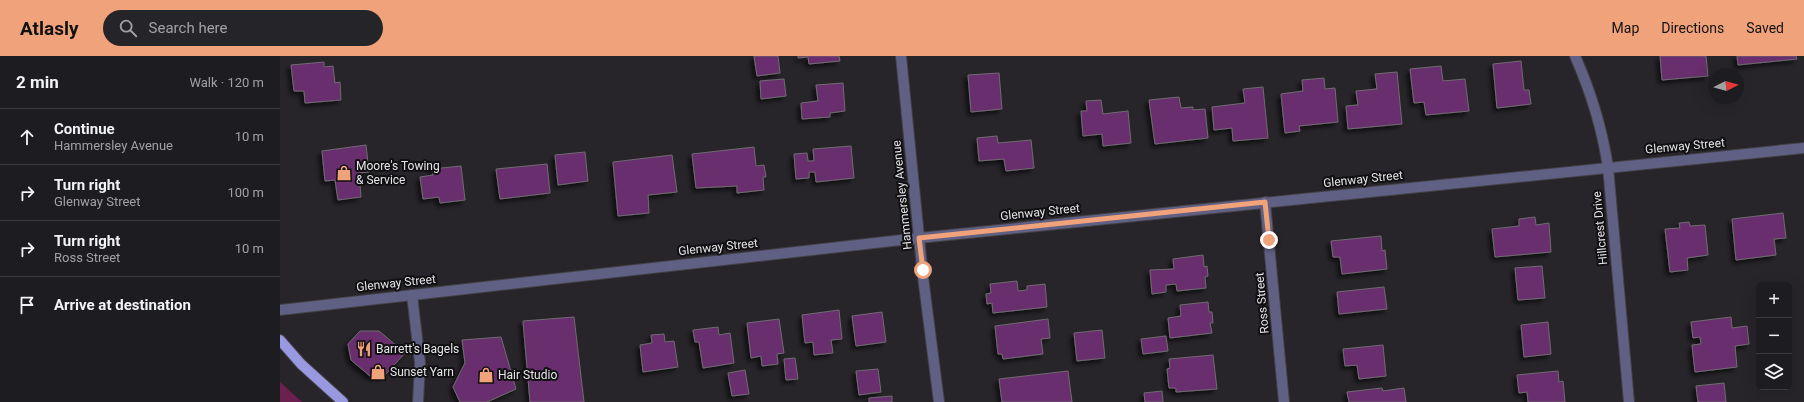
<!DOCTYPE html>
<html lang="en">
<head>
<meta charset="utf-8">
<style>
  :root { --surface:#1d1c20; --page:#252529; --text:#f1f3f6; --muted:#a0a1a5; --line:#3b3a3e; --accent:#f0a27a }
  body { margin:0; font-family:Roboto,sans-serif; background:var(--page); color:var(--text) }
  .controls { position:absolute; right:12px; bottom:12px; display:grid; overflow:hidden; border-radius:6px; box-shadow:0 4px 16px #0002 }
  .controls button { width:36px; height:36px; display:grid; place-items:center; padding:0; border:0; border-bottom:1px solid var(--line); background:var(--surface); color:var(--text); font:20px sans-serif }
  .compass { position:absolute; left:1428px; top:12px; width:36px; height:36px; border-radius:50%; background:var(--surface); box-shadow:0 4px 16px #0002; rotate:84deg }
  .stop { position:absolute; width:12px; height:12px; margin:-9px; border:3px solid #f0a27a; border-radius:50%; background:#fff }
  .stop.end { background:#f0a27a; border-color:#fff; box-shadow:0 1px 4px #0008 }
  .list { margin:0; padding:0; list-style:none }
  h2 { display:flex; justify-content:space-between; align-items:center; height:52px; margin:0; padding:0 16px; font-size:17px }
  h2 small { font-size:13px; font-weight:400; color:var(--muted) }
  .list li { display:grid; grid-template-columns:26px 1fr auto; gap:12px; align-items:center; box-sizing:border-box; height:56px; padding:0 16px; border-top:1px solid var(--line) }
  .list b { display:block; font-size:15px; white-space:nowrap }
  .list p { margin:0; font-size:13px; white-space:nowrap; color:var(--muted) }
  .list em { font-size:13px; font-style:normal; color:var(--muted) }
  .icon { flex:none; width:22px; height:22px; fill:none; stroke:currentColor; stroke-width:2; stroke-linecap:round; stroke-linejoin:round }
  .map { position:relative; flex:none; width:1524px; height:346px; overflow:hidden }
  header { display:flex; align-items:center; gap:24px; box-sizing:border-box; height:56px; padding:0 20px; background:var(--accent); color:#111 }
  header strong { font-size:19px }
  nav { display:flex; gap:22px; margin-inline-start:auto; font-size:14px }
  .search { width:280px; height:36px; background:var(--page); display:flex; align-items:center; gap:10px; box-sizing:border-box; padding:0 14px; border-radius:22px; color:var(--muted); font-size:15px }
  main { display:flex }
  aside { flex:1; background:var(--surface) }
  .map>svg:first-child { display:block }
</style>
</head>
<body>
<header>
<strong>Atlasly</strong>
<div class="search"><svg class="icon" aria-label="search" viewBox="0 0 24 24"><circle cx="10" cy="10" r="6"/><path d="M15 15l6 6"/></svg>Search here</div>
<nav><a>Map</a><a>Directions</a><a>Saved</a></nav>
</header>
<main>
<aside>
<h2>2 min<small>Walk · 120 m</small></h2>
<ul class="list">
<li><svg class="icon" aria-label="ahead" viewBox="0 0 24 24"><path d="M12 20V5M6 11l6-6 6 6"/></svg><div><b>Continue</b><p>Hammersley Avenue</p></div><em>10 m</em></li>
<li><svg class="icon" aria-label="right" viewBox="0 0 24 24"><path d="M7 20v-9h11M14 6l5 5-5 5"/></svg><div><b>Turn right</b><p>Glenway Street</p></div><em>100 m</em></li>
<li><svg class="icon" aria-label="right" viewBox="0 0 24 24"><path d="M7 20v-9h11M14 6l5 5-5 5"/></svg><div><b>Turn right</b><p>Ross Street</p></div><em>10 m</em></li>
<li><svg class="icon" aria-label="arrive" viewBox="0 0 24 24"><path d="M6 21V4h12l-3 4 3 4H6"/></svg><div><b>Arrive at destination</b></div></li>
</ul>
</aside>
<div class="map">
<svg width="1524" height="346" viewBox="0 0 1524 346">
  <defs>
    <filter id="shadow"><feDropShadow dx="-3.5" dy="3.5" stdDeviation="2" flood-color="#0009"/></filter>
  </defs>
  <rect width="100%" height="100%" fill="#27252a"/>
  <!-- green -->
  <path fill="#6b2050" d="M0,326L22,346H0Z"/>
  <!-- building -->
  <g fill="#672d6d" stroke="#716c71" filter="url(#shadow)">
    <path d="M474,0H498L500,17L477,20Z"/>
    <path d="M518,0H559L560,5L529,8L528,1L518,2Z"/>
    <path d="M1380,0H1426L1428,20L1382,24Z"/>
    <path d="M1457,0H1516L1517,3L1458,9Z"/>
    <path d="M1241,5L1244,34H1249L1251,48L1217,52L1213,8Z"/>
    <path d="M44,6V11L53,10L55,27L60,26L61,44L25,47L24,35H14L11,9Z"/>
    <path d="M1161,10L1163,25L1185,23L1189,55L1146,59L1144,46L1134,47L1130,13Z"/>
    <path d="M1117,16L1122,68L1068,73L1066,50L1078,49L1076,35L1097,33L1095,18Z"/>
    <path d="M719,17L722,53L691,56L688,19Z"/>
    <path d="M1044,22L1045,33L1055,32L1058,66L1019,70L1020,75L1005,77L1001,38L1023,35L1022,24Z"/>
    <path d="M504,23L506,40L481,43L480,25Z"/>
    <path d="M563,27L565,55L550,57V61L522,63L521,47L538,45L536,29Z"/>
    <path d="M983,31L988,82L953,85L952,72L934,74L932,51L965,47L963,33Z"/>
    <path d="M899,41L901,52L913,51V54L925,53L928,82L875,88L869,44Z"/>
    <path d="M821,44L823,58L848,55L851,87L823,90L822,78L803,80L801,55H807L806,45Z"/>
    <path d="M717,80L718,87L751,84L754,112L726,115L724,103L699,105L697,82Z"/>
    <path d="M86,89L89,116L79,117L81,141L58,144L55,124L45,125L42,95Z"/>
    <path d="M571,90L574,122L536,126L535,116H529V122L516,123L514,98L527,97L528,105H534L533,93Z"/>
    <path d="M474,91L476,110L484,109L486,121H483L484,134L457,137V130L416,132L412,98Z"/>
    <path d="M305,96L308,125L278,129L275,99Z"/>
    <path d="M392,99L397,136L368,139L369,157L338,160L333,106Z"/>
    <path d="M267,108L270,137L220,143L216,113Z"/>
    <path d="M181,110L185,144L160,147L159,141L143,143L140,121L153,119L152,113Z"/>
    <path d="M1503,157L1506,182L1494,183L1496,199L1456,204L1452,163Z"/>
    <path d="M1255,161L1256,169L1269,167L1271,196L1215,201L1212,173L1239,170V163Z"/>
    <path d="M1409,166L1410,170L1425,169L1428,199L1407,202L1408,214L1390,216L1385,173L1400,172L1399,167Z"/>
    <path d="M1101,180L1102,195L1105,194L1107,213L1062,218L1060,201H1053L1051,185Z"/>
    <path d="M923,199L924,211L927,210L928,220L925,221L926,232L897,235L896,228L886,229V236L872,238L870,214L894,213L893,203Z"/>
    <path d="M1262,210L1265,242L1238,244L1235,212Z"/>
    <path d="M737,225L738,235L747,234V230L765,228L767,251L713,257L712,247L707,248L706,238L711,237L710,228Z"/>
    <path d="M1104,231L1107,253L1059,258L1057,236Z"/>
    <path d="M928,246L929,256H932L933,267H930L932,277L890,282L888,262L901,260L900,249Z"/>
    <path d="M559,254L562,283L551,284L553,297L534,299L533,286L525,287L522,259Z"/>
    <path d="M602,256L606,286L576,290L572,260Z"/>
    <path d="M294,261L304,346H250L243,265Z"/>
    <path d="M1451,261L1452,272L1467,270L1469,288L1455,290L1457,311L1415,316L1412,289L1421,288L1420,281L1413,282L1411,266Z"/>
    <path d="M499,263L504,297L497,298L498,308L482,310L481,300L471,302L467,267Z"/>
    <path d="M768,263L770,282L761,283L763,298L723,303L722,298H718L715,270Z"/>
    <path d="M1268,266L1271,298L1244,301L1241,269Z"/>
    <path d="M438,271L439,279L450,277L454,307L423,312L419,286H415L413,274Z"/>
    <path d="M822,274L825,302L797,305L794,277Z"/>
    <path d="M80,275H99L125,297L103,321L90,320L71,304L68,288Z"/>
    <path d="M384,278L385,286L394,285L398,311L363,316L360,289L372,287L371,279Z"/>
    <path d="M886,280L888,295L863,298L861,283Z"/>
    <path d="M221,281L236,333L207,346H180L173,331L185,307L182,284Z"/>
    <path d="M1103,289L1106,320L1079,323L1077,309L1065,310L1063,293Z"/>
    <path d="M933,299L937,333L896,336V332H889L887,313L890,312L889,303Z"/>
    <path d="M515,302L518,323L506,324L504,303Z"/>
    <path d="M598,313L601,336L579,339L576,315Z"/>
    <path d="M465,314L469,338L452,340L448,317Z"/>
    <path d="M788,315L792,346H722L719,323Z"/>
    <path d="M1278,315L1279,326L1283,325L1285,346H1248L1247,336L1239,337L1237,319Z"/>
    <path d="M1444,327L1446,346H1418L1416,330Z"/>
    <path d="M1102,332L1103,335L1124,332L1126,346H1069L1067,336Z"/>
    <path d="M882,335L883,346H865L864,337Z"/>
    <path d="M612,340V346H589V342Z"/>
  </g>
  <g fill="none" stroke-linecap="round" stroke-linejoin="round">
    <!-- minor casing -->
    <g stroke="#424044" stroke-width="12">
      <g id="minor">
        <path d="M621,0L643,221L659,346"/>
        <path d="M1295,0C1311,36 1322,72 1328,111L1349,346"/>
        <path d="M985,146L1004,346"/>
        <path d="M132,239L140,307L138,346"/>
        <path d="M0,254L639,182L1524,92"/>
      </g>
    </g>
    <!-- major casing -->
    <g stroke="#424044" stroke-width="12">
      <path id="major" d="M0,284L21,308L63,346"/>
    </g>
    <!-- minor -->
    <use href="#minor" stroke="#5f6083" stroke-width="10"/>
    <!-- major -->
    <use href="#major" stroke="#9899e0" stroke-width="10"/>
  </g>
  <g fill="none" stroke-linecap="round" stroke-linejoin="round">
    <!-- route -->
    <path stroke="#f0a27a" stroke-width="5" d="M643,214L639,182L985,146L989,184"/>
  </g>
  <!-- icons -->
  <defs>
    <g id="shop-bare" transform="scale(1.2)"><path d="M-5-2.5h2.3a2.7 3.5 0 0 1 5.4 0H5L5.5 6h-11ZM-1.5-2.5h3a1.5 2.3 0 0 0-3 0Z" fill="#f0a27a" stroke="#100f11" stroke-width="2.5" paint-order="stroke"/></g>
    <g id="restaurant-bare" transform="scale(1.2)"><path d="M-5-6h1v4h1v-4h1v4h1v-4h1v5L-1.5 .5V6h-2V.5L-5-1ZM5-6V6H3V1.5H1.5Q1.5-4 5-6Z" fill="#f0a27a" stroke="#100f11" stroke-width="2.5" paint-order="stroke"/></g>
  </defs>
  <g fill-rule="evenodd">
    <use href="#shop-bare" x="64" y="117"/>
    <use href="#restaurant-bare" x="84" y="293"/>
    <use href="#shop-bare" x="98" y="316"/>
    <use href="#shop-bare" x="206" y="319"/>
  </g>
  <g text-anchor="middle" stroke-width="4" stroke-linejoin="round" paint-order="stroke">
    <!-- street labels -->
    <g font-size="12" fill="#e5e4e7" stroke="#100f11">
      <text transform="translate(1405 90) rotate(-5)" y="4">Glenway Street</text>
      <text transform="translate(1083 123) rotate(-6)" y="4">Glenway Street</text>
      <text transform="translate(622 139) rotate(-96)" y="4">Hammersley Avenue</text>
      <text transform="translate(760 156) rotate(-6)" y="4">Glenway Street</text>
      <text transform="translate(1320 172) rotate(-95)" y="4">Hillcrest Drive</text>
      <text transform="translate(438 191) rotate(-6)" y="4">Glenway Street</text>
      <text transform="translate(116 227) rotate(-6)" y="4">Glenway Street</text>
      <text transform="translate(982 247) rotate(-95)" y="4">Ross Street</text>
    </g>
    <!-- poi labels -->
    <g font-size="12" fill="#e5e4e7" stroke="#100f11" text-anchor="start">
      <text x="76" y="114">Moore's Towing<tspan x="76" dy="14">&amp; Service</tspan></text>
      <text x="96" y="297">Barrett's Bagels</text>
      <text x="110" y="320">Sunset Yarn</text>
      <text x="218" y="323">Hair Studio</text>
    </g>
  </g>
</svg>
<div class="controls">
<button>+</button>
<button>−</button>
<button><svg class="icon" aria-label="layers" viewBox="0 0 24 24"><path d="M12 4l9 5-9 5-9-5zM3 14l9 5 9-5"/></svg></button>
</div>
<svg class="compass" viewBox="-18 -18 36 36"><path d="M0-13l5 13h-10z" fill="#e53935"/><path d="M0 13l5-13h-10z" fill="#a0a1a5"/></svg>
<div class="stop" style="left:643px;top:214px"></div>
<div class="stop end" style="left:989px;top:184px"></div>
</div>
</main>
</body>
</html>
